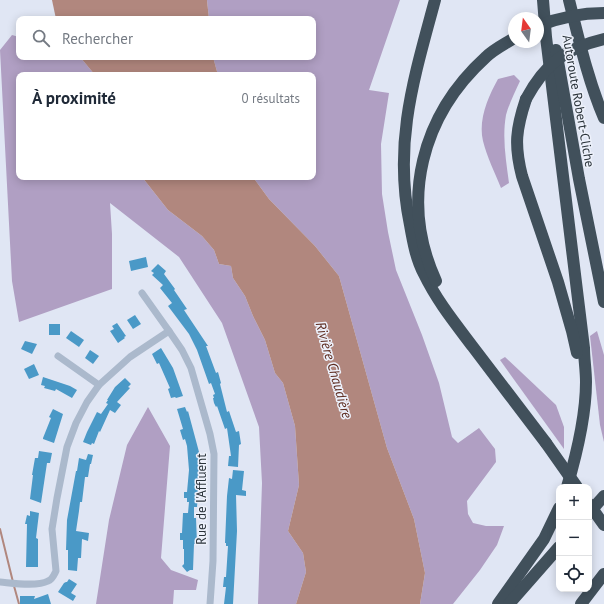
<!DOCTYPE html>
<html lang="fr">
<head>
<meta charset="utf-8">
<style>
  :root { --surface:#fff; --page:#f2f2f3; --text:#1f2937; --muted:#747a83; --line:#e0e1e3 }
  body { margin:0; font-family:"PT Sans",sans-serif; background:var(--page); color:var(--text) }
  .controls { position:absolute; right:12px; bottom:12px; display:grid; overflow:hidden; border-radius:8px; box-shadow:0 2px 10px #0003 }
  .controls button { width:36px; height:36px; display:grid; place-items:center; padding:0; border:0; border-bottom:1px solid var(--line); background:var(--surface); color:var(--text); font:20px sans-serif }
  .compass { position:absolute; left:508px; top:12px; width:36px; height:36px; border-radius:50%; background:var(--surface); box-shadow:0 2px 10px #0003; rotate:346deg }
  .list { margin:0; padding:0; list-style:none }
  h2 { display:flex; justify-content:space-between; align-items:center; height:52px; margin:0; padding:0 16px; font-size:17px }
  h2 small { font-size:13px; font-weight:400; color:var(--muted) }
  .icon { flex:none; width:22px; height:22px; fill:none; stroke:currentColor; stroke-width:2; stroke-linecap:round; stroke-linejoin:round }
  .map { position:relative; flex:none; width:604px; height:604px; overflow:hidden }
  .search { position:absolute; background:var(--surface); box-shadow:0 2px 10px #0003; left:16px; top:16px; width:300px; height:44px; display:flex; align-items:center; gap:10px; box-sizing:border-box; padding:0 14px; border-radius:8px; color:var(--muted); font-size:15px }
  .panel { position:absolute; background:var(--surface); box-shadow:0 2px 10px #0003; left:16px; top:72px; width:300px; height:108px; border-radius:8px }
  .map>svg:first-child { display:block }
</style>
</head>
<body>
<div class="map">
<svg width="604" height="604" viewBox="0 0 604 604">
  <rect width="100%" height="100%" fill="#e0e6f4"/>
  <!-- green -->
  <g fill="#b09fc3">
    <path d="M207,0H400L369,90L389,93L381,144L382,194L388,232L396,270L422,335L439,383L452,437L458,443L479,428L495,449L496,462L467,501L468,514L473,523L486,526H504L497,545L480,570L453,604H420L425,573L414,519L387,448L339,276L315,246L269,199L253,177H313V75H218L213,57H313V19H209Z"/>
    <path d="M12,35L19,37V57H80L95,75H19V177H142L168,210L202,236L214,250L219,264L231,266L233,278L245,296L253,316L265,340L275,373L283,383L295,426L299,485L288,531L303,553L306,572L296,604H258L262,483L259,427L222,323L179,257L110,203L112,234V289L19,322L12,281L0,50Z"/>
    <path d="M514,75L520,81C515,92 509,104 506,115C502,138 506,160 509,183L501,188C495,173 487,157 483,141C478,120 488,97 498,79Z"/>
    <path d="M597,331L604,355V442L600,425L590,336Z"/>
    <path d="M505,357L556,405L564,427V449L500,360Z"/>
    <path d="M148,407L170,446L161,558L171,570L198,580L196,590H174L173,604H96L109,520L127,445Z"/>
  </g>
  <!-- water -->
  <g fill="#b1877e">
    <path d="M52,0H207L209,19H56Z"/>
    <path d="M80,57H213L218,75H95Z"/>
    <path d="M142,177H253L269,199L315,246L339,276L387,448L414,519L425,573L420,604H296L306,572L303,553L288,531L299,485L295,426L283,383L275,373L265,340L253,316L245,296L233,278L231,266L219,264L214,250L202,236L168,210Z"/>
  </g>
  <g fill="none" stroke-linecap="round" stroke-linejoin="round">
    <!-- stream -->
    <g stroke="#b1877e" stroke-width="2">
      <path d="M0,529L13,582"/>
      <path d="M14,586L19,604"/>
    </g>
  </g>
  <!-- building -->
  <g fill="#4a99c7">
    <path d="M146,257L148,267L131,271L129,261Z"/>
    <path d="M158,264L166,271L164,274L175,289L174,290L187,309L184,310L208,346H206L216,373L218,372L221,383L220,384L227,412L229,411L236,432L239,431L241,444L239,445L238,467L228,466L229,456H231L227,428L225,429L217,406L216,407L214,403L213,398H214L213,395L215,394L211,383L209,384L197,350L189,334L168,306L172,303L160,288L163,285L152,275L154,273L151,271Z"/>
    <path d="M135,315L141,324L133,329L127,320Z"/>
    <path d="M117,323L126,336L124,337L125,338L118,343L110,331L114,329L112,326Z"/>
    <rect x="49" y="324" width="11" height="11"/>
    <path d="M71,331L84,340L79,347L66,338Z"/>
    <path d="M25,341L37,344L32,354L21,349Z"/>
    <path d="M161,348L173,368L183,396L176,398L175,397L171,398L168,389L170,388L159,363L157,364L152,354Z"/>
    <path d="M90,350L99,356L93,364L85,358Z"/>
    <path d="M34,364L39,375L29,379L24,369Z"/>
    <path d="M43,377L70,386L77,390L72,398L56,389L55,391L44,388L45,386L41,385Z"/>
    <path d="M125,378L131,384L128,387L130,388L117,402L121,405L115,413L110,410L100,432L99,431L94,444L92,443L91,445L83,442L87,432L97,412L101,414L108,404L106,403L108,400H107L115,387Z"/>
    <path d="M185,407L187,412L188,411L199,452L200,465L197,507H194V518H196L197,544H194L193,570H190L187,572L182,566L184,564V549H183V540H180V533H182L183,513H188L189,502H187V498H184V492H187L189,470L187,446L185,439L183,440L180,430L183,429L177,409Z"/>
    <path d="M53,409L63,414L54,443L43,439V438L51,418L49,417Z"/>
    <path d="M39,451L52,453L50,463H47L41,503L30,499L33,475H32L35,458H38Z"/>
    <path d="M88,454L93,455L91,464H90L88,477H85L82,502H80L79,511L76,531L89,533L88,541L82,539L81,558H78L77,571L68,570V550H66L67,520L76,471H77L79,458L86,460Z"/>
    <path d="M233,470L244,471L242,490L246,491V496L236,495L237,531L233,604H224L226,587H223L224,577H226L228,546H226V543H225L227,496L229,478L232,479Z"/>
    <path d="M30,511L39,513L36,538L38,539V567H26L27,524H25L27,515L30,516Z"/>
    <path d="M69,579L77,584L71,593L76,596L73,601L58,592L64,583L66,582H67Z"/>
    <path d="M48,594L51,604H20V596H35L34,599Z"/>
  </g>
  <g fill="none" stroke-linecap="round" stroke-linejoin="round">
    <!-- minor -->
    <g stroke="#abb9cc" stroke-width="7">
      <path d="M142,293L169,331"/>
      <path d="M58,356L99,385"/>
      <path d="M0,582C12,583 37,587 48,581C52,580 54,575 56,571L52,529L57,498L67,447L76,423L87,402L99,385L130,357L169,331L182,350L191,368L210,434L214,454L213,561L210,604"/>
    </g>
    <!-- motorway -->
    <g stroke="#41505b" stroke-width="12">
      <path d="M435,0C414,78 393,143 410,225C413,242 416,259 424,274C437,301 455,323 473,347C497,379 522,411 546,443"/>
      <path d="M543,0L546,37L584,348C584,359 586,370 586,382C586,417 577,453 567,487"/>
      <path d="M569,0C579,40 588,80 604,118"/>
      <path d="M556,50L579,179L604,302"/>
      <path d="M526,99C516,129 514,145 522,176L558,282L572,331L577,353"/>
      <path d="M436,281C399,200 422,115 486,57C494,49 505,44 514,38"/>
      <path d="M589,513L604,496"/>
      <path d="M498,604L544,539L559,508"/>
      <path d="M509,604L559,547"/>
      <path d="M581,604L604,574"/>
    </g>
    <!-- motorway-bridge -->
    <g stroke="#41505b" stroke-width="12">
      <path d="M538,26C558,18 582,13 604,13"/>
      <path d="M526,99C545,64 565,48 604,39"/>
      <path d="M546,443L577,487"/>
      <path d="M589,504L604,525"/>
    </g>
  </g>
  <g text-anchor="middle" stroke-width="3" stroke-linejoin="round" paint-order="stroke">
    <!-- street labels -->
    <g font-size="13" fill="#2a333a" stroke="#edf1fb">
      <text transform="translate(579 101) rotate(80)" y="5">Autoroute Robert-Cliche</text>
      <text transform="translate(201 499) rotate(-90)" y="5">Rue de l'Affluent</text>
    </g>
    <!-- water labels -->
    <g font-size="14" font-style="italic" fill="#5d2b1f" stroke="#edf1fb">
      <text transform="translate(334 370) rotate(74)" y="5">Rivière Chaudière</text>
    </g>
  </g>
</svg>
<div class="controls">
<button>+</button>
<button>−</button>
<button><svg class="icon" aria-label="locate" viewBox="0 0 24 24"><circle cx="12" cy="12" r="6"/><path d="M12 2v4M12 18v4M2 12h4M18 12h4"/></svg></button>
</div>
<svg class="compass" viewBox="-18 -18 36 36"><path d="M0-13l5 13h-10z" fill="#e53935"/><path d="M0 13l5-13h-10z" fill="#747a83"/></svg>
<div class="search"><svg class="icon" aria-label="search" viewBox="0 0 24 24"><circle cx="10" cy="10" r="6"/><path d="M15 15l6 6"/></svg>Rechercher</div>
<section class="panel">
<h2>À proximité<small>0 résultats</small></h2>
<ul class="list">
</ul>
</section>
</div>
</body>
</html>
